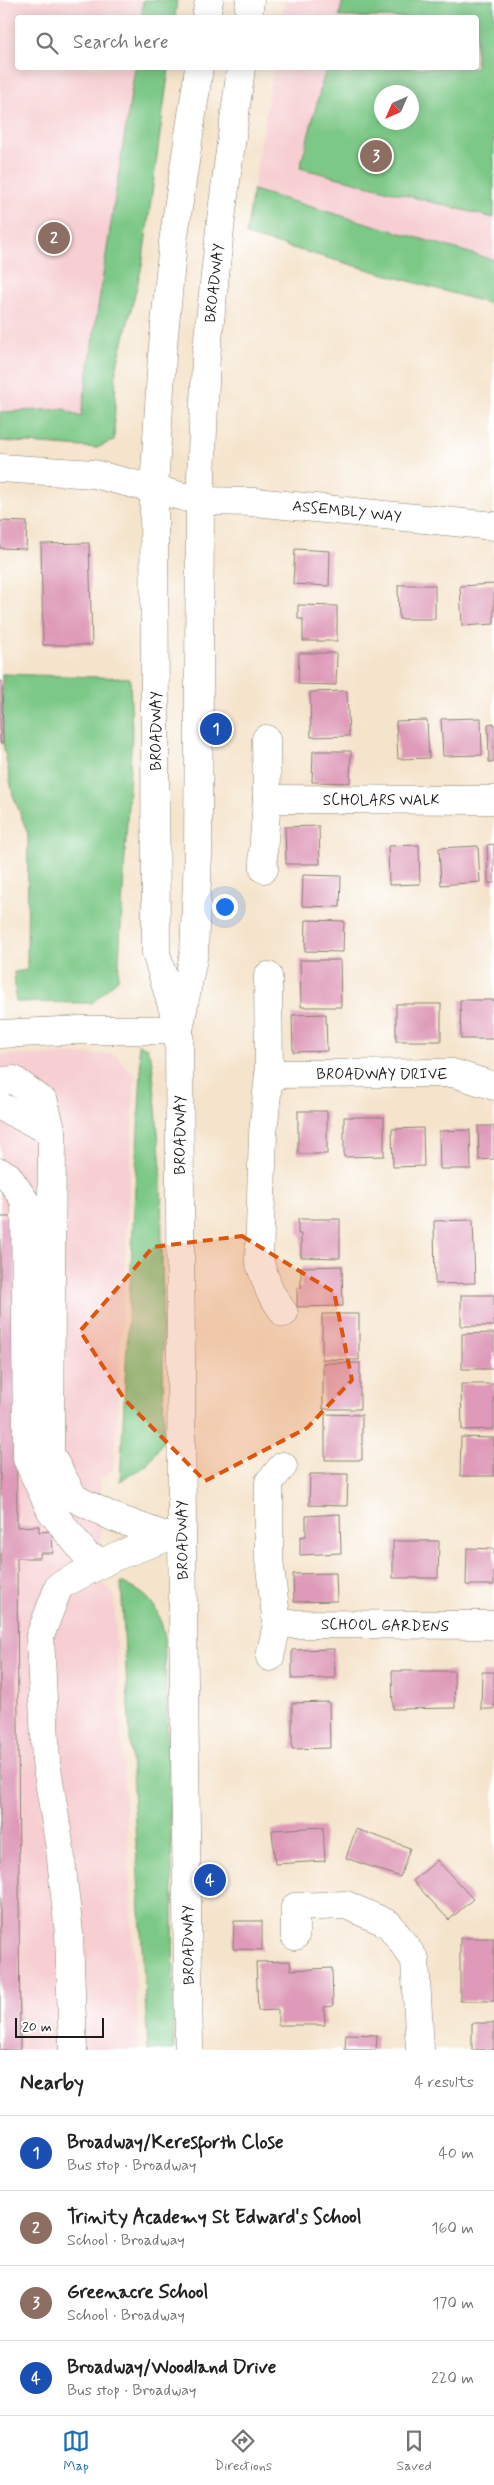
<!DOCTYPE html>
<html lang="en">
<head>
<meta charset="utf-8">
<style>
  :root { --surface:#fff; --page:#f2f2f2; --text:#222; --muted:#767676; --line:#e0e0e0; --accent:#1f6fb2 }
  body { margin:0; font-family:Mynerve,sans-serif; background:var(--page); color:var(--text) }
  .compass { position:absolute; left:374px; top:85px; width:45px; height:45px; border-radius:50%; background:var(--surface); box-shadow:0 2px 12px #0003; rotate:225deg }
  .scale { position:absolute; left:15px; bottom:12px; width:89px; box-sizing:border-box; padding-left:5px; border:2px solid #1c1c1c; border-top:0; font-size:14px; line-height:18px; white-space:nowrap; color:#1c1c1c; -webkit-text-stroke:4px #fff; paint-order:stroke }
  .you { position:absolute; left:224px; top:906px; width:18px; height:18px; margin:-12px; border:4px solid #fff; border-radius:50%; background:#1a73e8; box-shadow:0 0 0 8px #1a73e833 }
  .badge { display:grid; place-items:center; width:32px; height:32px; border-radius:50%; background:var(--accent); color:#fff; font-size:16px; font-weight:700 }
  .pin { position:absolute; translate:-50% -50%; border:2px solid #fff; box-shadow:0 1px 5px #0006 }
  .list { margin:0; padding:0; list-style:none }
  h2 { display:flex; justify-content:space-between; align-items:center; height:65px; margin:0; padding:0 20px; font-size:21px }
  h2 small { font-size:16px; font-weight:400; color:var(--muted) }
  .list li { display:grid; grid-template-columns:32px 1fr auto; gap:15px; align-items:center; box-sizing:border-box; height:75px; padding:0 20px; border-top:1px solid var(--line) }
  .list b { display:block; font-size:19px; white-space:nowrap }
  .list p { margin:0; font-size:16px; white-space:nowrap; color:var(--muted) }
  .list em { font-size:16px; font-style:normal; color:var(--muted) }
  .icon { flex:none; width:28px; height:28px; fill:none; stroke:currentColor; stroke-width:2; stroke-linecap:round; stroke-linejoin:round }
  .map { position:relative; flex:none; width:494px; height:2050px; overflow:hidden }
  .search { position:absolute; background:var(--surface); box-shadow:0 2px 12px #0003; left:15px; right:15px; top:15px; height:55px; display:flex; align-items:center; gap:12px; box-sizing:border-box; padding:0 18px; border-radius:5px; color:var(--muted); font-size:19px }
  .sheet { height:365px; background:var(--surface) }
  nav { display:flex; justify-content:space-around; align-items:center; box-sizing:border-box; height:70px; border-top:1px solid var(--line); background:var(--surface); font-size:14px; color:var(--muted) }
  nav a { display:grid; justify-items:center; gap:2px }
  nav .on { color:var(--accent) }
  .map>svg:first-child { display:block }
</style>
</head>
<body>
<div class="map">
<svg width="494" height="2050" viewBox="0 0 494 2050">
  <rect width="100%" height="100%" fill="#fff"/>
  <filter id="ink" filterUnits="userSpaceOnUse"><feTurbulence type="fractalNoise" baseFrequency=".02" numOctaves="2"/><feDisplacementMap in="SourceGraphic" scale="10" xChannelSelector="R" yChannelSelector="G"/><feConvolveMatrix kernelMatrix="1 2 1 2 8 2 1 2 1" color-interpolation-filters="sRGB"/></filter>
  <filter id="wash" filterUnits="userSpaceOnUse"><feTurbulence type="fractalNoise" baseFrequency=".0096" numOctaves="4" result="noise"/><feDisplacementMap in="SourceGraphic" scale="20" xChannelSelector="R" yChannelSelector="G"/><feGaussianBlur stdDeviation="1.12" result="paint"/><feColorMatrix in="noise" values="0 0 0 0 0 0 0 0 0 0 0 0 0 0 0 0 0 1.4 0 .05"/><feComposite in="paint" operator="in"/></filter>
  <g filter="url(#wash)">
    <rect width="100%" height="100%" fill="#f5e4cc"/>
    <!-- built -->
    <g fill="#f7cfd2" fill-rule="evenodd">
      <path d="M0,0H143L142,17L18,18V68H135L81,418L64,409L0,412Z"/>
      <path d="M285,0H494V260L253,190L273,68H476V18L282,17ZM382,92H412V122H382Z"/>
      <path d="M114,1054L135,1076L114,1468L100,1480L102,1582L114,1595L139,2050H0V1055Z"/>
    </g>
    <!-- green -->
    <g fill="#7cc886" stroke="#4c7251" fill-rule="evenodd">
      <path d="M143,0H177L175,17H142Z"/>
      <path d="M343,0H494V218L300,168L326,68H476V18L339,17ZM382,92H412V122H382Z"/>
      <path d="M135,68H169L142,266L116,370L114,440L97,448L0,441V412L64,409L81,417Z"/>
      <path d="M253,190L494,260V305L246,235Z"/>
      <path d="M2,674L130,678L132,733L118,979L92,1003L16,1002L14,972L27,970L28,834L13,795L3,743Z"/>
      <path d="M138,1044L147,1048L152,1062L161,1167L164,1440L146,1466L120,1481L141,1071Z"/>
      <path d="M121,1582C150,1595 156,1603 164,1633L173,1896L174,2050H148Z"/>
    </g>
    <g id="blocks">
      <!-- building -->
      <g fill="#de9ab8">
        <path d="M0,521L27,522L26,549L0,548Z"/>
        <path d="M89,543L92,645H43L41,544Z"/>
        <path d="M295,549L330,551L329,586L293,584Z"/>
        <path d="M494,584V624L462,626L460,586Z"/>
        <path d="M398,585H435V619H399Z"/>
        <path d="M298,605L337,606V641H303V619H298Z"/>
        <path d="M299,653H337L336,685L298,684Z"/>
        <path d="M0,681H2L3,743H0Z"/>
        <path d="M347,691L349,736L311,737L310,692Z"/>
        <path d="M481,718L482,755L443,756L441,719Z"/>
        <path d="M427,720L429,758L398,759L396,721Z"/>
        <path d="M494,723V762H489L488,724Z"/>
        <path d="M313,751H351L350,783L312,782Z"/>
        <path d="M319,826L320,864H286L285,827Z"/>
        <path d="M494,844V883H488L487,845Z"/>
        <path d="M419,845L420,884L389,885L388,846Z"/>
        <path d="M478,846L480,882L441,885L439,848Z"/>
        <path d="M303,875L341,876L340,907L302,906Z"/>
        <path d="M306,920L344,921L343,952L305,951Z"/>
        <path d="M300,960H340L341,1007H301Z"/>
        <path d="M460,1000H494V1039H461Z"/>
        <rect x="396" y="1004" width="45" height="37"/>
        <path d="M326,1014L327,1051L293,1052L292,1015Z"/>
        <rect x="298" y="1111" width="29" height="43"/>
        <path d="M344,1117H384V1156L344,1157Z"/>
        <path d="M478,1126H494V1159L479,1160Z"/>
        <path d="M423,1128L424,1166L393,1167L392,1129Z"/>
        <path d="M470,1130L471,1169H440L439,1131Z"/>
        <path d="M0,1217H15L17,1527L39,1526V1532L52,1531L53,1553H40V1558H17L20,2050H0Z"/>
        <path d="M298,1219H340V1258L301,1257V1234H298Z"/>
        <path d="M473,1220L475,1283L435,1284L434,1221Z"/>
        <path d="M342,1266L343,1306L297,1307V1288H301V1267Z"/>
        <rect x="461" y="1295" width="33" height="31"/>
        <path d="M322,1314H359V1360L322,1359Z"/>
        <path d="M494,1333V1369H462V1334Z"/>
        <rect x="323" y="1363" width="37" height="46"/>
        <path d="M461,1384H494V1429L462,1430Z"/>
        <path d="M325,1414L362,1415V1460H325Z"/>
        <path d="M461,1437L494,1438V1476H460Z"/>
        <path d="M310,1474H348L347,1506L309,1505Z"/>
        <path d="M340,1514L341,1553L300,1555V1537L306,1536V1516Z"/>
        <path d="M393,1541H439L438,1578H393Z"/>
        <path d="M467,1548L494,1549V1585H466Z"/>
        <path d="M336,1573L337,1601L294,1602L293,1574Z"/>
        <path d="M334,1649L335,1678L292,1679V1650Z"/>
        <path d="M392,1671H454L455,1708L393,1709Z"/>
        <path d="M482,1672H494V1709H481Z"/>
        <path d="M329,1702L330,1748L292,1749V1703Z"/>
        <path d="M323,1827L325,1861L275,1864L272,1830Z"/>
        <path d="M356,1829L410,1848L400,1877L346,1858Z"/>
        <path d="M437,1860L473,1899L449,1920L413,1881Z"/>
        <path d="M234,1921H262V1950L233,1949Z"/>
        <rect x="460" y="1938" width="34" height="63"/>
        <path d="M290,1961L291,1970L332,1968L333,2006L324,2007L325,2025H278V2010L258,2011L256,1962Z"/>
        <rect x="472" y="2023" width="22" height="27"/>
        <path d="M346,2034L377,2035L376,2050H345Z"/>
      </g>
    </g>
  </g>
  <g filter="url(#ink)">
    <use href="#blocks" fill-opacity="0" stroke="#888074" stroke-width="1"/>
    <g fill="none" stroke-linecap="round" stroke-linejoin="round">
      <!-- minor casing -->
      <g stroke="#888074" stroke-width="29">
        <g id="minor">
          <path d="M0,468L94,474L200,501L255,502L494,526"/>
          <path d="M267,799L494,800"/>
          <path d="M264,869L263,853L267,799L266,739"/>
          <path d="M268,976L269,1074L263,1133L259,1261L270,1292L284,1313"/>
          <path d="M0,1034L80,1030H179"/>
          <path d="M269,1074L453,1073L494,1086"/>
          <path d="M0,1081L14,1080L44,1102L52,1132L50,1454L74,1498L113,1517L168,1537H175"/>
          <path d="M0,1106L52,1132"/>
          <path d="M0,1172L8,1176L25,1201L27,1459L51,1511L88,1557L105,1562"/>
          <path d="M277,1624L494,1625"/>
          <path d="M270,1657L277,1624L269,1560V1482L283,1466"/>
          <path d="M295,1936V1907L346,1905L389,1924L415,1960L420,2050"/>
          <path d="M73,2050L69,1934L60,1849L46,1762L40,1636L59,1586L114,1557L168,1537"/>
        </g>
      </g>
      <!-- highway casing -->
      <g stroke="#888074" stroke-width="29">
        <g id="highway">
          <path d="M206,18L209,0"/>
          <path d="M248,18L250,0"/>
          <path d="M178,1026L156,953L154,489L162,356L173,242L199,68"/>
          <path d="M189,2050L182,1537L179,1030L194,953L198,855L200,501L206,357L222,211L241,68"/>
        </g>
      </g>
      <!-- minor -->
      <use href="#minor" stroke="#fff" stroke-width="28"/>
      <!-- highway -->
      <use href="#highway" stroke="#fff" stroke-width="28"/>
    </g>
  </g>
  <!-- marked area -->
  <path fill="#de560d" fill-opacity="0.2" stroke="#de560d" stroke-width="4" stroke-dasharray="10 6" stroke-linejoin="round" d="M242,1236L334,1292L352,1380L307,1428L205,1481L125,1400L80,1331L153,1247Z"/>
  <g text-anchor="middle" stroke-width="4" stroke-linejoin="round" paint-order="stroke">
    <!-- street labels -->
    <g font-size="15" fill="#1c1c1c" stroke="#fff">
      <text transform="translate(214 283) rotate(-84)" y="5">BROADWAY</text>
      <text transform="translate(347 511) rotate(6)" y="5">ASSEMBLY WAY</text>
      <text transform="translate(156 731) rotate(-90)" y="5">BROADWAY</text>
      <text x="381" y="805">SCHOLARS WALK</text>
      <text x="382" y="1079">BROADWAY DRIVE</text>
      <text transform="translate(180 1135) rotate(-90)" y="5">BROADWAY</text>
      <text transform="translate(182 1540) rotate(-91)" y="5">BROADWAY</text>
      <text transform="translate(385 1625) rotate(1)" y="5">SCHOOL GARDENS</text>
      <text transform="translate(188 1945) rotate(-91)" y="5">BROADWAY</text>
    </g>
  </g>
</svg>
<svg class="compass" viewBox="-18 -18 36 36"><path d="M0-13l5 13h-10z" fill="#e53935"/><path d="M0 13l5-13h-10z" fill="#767676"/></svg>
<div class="scale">20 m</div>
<div class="you"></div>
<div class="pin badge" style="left:216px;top:729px;background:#1a4fb4">1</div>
<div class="pin badge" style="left:54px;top:238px;background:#8d6e63">2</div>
<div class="pin badge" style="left:376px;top:156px;background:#8d6e63">3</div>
<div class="pin badge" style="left:210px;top:1880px;background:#1a4fb4">4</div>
<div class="search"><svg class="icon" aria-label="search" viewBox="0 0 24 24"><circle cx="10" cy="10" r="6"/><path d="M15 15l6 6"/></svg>Search here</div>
</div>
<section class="sheet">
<h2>Nearby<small>4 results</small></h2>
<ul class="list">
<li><span class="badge" style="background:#1a4fb4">1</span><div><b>Broadway/Keresforth Close</b><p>Bus stop · Broadway</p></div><em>40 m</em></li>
<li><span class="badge" style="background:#8d6e63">2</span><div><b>Trinity Academy St Edward's School</b><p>School · Broadway</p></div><em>160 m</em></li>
<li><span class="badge" style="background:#8d6e63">3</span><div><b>Greenacre School</b><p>School · Broadway</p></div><em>170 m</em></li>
<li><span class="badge" style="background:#1a4fb4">4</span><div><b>Broadway/Woodland Drive</b><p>Bus stop · Broadway</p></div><em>220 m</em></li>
</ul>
</section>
<nav>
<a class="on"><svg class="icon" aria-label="map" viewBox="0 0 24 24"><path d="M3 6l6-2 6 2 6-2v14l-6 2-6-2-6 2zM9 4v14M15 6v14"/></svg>Map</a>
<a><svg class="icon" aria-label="directions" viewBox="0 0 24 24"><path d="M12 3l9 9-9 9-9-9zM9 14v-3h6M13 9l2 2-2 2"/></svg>Directions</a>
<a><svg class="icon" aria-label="saved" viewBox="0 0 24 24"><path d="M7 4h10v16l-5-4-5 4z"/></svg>Saved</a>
</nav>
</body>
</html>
